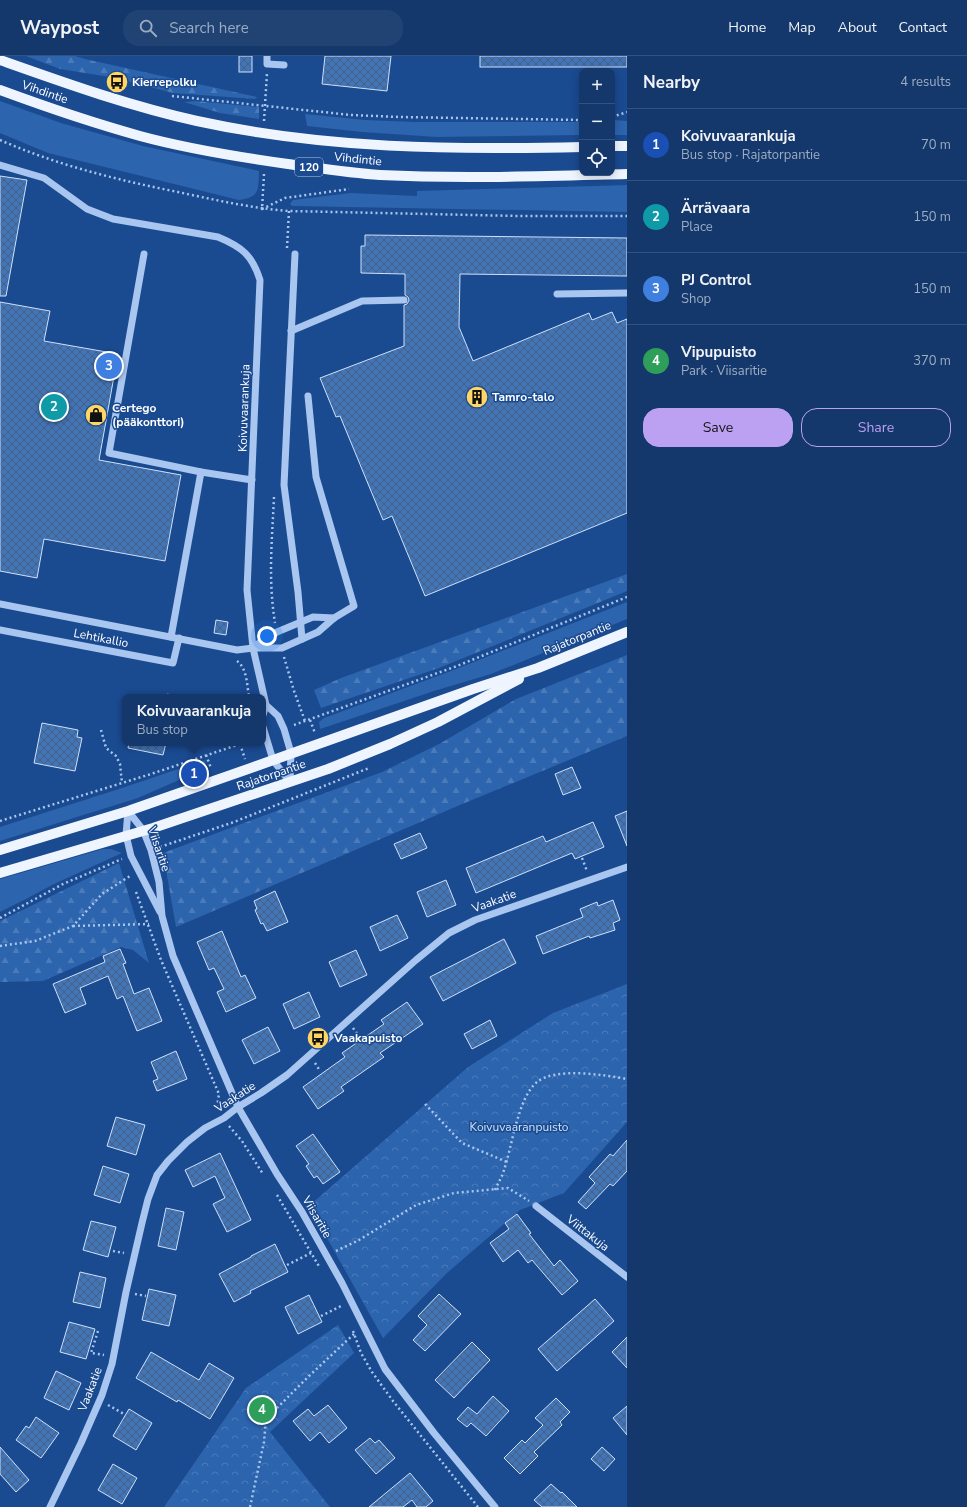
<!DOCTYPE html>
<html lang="en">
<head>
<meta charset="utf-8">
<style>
  :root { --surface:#14386c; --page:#214374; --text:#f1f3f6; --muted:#9dacc2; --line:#33527f; --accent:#bca0f2 }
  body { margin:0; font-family:"Nunito Sans",sans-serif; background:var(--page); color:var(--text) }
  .controls { position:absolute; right:12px; top:12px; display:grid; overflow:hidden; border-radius:8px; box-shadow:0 2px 10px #0003 }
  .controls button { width:36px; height:36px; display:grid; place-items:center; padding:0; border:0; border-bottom:1px solid var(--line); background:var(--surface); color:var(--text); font:20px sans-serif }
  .you { position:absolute; left:267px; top:580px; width:14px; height:14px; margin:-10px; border:3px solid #fff; border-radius:50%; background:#1a73e8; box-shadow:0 0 0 6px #1a73e833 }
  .badge { display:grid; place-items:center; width:26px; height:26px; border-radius:50%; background:var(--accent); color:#fff; font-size:13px; font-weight:700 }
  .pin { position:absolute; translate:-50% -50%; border:2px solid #fff; box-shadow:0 1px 4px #0006 }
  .popup { position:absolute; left:122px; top:638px; width:144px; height:52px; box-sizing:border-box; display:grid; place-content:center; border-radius:8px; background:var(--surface); filter:drop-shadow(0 1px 3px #0005); font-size:13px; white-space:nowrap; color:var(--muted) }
  .popup b { font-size:15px; color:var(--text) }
  .popup::after { content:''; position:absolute; left:50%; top:100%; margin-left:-8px; border:8px solid transparent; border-top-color:var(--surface) }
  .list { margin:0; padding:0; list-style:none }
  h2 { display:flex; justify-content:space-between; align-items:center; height:52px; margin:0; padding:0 16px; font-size:17px }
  h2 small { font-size:13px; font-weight:400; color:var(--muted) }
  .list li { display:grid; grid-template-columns:26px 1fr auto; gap:12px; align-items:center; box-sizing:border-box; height:72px; padding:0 16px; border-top:1px solid var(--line) }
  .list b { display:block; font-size:15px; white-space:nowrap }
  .list p { margin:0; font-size:13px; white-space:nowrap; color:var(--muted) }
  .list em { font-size:13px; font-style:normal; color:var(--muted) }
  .actions { display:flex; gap:8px; padding:12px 16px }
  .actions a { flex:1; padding:9px 0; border:1px solid var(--accent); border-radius:16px; text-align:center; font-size:14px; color:var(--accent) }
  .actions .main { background:var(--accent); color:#111 }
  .icon { flex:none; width:22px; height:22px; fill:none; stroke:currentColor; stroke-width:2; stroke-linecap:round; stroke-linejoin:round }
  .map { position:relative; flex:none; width:627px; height:1451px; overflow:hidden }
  header { display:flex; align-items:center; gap:24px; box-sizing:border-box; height:56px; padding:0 20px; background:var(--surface); border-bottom:1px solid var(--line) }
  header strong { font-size:19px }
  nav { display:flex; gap:22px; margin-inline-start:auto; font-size:14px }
  .search { width:280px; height:36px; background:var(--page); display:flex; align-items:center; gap:10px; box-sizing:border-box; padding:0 14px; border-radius:16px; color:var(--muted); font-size:15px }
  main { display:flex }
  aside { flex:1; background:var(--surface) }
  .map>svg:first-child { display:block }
</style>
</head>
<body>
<header>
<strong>Waypost</strong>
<div class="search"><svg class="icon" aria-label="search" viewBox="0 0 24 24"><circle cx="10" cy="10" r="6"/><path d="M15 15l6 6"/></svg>Search here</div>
<nav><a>Home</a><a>Map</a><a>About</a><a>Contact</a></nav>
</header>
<main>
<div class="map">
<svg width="627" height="1451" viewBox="0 0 627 1451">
  <defs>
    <pattern id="forest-firs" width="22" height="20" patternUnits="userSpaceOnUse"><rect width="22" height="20" fill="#2c64ae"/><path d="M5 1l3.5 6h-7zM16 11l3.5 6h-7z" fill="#4c7bba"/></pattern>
    <pattern id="park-crowns" width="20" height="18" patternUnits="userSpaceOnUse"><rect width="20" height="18" fill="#2c64ae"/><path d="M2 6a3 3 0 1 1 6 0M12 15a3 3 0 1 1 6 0" fill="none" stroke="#4c7bba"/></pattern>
    <pattern id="building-cross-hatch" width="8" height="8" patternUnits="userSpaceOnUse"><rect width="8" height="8" fill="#4274b8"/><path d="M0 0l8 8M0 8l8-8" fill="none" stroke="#476082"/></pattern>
  </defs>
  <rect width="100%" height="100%" fill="#1a4a90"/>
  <!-- grass -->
  <g fill="#2c64ae">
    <path d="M0,45L61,67L143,90L259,115C258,133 261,141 239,144L48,97L0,77Z"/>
    <path d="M305,58L365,64L416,66H582V79L437,81L362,76L307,70Z"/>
    <path d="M612,64L627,65V79H612Z"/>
    <path d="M627,129V156L292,150L290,148L293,144L350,137L417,140V135Z"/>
    <path d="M627,546V563L491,618L434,635L320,673L319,666L324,662L451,615Z"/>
    <path d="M205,704L206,708L189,714L179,724L138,742L0,785V771L122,732Z"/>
    <path d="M103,793H111L122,797L54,828L26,843L0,856V823Z"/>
  </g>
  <!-- forest -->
  <g fill="url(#forest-firs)">
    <path d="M26,0H75L85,3L257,41L255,43L173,37L116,22L60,13Z"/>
    <path d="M196,45L259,51V63L220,57L184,46Z"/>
    <path d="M627,518V535L439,612L321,652L314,634L341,622Z"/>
    <path d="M627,599V680L460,749L176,871L163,797L382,716L439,688L516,643Z"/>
    <path d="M119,807L149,907L133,894L121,891L43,925L0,926V865Z"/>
  </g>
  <!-- park -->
  <g fill="url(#park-crowns)">
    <path d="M627,928V1066L564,1137L520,1154L447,1217L383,1282L309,1150L468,1011L553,957Z"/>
    <path d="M338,1269L354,1297L270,1376L330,1451H164L246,1332Z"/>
  </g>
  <!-- building -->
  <g fill="url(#building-cross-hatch)" stroke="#cee1fa">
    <rect x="239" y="0" width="13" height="16"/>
    <path d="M325,0H391L387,35L322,28Z"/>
    <rect x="480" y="0" width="147" height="11"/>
    <path d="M0,120L27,124L6,240H0Z"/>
    <path d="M365,179L627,182V220L460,218L459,271L473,305L589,257L592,264L612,256L617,267L627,263V457L425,540L392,460L383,464L340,360L336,361L320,322L404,290V249L407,248L409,244L408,241L405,239V218L361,217V190H365Z"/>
    <path d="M0,246L50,255L44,285L118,298L99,404L181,419L165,505L44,483L37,522L0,515Z"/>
    <path d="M216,564L228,566L226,579L214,577Z"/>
    <path d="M42,667L78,674L77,681L82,682L75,715L34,707Z"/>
    <path d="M129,687H166L163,699L128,692Z"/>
    <path d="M572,711L581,732L563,739L555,718Z"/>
    <path d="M627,755V790L615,760Z"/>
    <path d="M593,766L604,791L575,803L572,797L476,837L466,812L543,780L546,786Z"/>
    <path d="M420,777L427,792L401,803L394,788Z"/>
    <path d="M446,824L456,849L427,861L417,836Z"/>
    <path d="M275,835L288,866L267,875L263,867L261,868L255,854L257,853L254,845Z"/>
    <path d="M613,844L620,864L613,867L615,874L590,882L589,880L543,898L536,880L583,861L580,853L597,846L598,850Z"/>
    <path d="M397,859L408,882L380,895L370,871Z"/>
    <path d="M222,875L241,921L245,919L256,942L226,956L217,936L224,933L214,912L209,914L197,886Z"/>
    <path d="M504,883L516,907L443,945L430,921Z"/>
    <path d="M120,893L126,907L123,908L134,938L149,932L162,965L137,975L123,940L117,943L108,920L80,932L86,948L65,957L53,928L105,906L103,900Z"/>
    <path d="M356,894L367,919L340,931L329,906Z"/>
    <path d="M309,936L320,961L294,973L283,948Z"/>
    <path d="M407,946L423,968L380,997L384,1001L341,1031L344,1035L318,1053L303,1031L345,1001L342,997L384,968L381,964Z"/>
    <path d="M490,964L497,980L472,993L464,978Z"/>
    <path d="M268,971L280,995L254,1008L242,984Z"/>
    <path d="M176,995L187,1023L157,1035L153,1025L158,1023L151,1006Z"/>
    <path d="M116,1061L145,1069L136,1099L107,1090Z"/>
    <path d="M313,1078L340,1116L323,1128L317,1120L314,1122L306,1110L309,1108L296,1090Z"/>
    <path d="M627,1084V1115L613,1130L610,1128L586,1153L578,1146L595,1127L589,1121L610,1098L613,1100Z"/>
    <path d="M220,1097L251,1164L227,1176L213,1148L225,1142L215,1120L193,1131L185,1114Z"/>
    <path d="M103,1110L129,1118L120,1147L94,1139Z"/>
    <path d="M166,1152L184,1156L176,1194L158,1190Z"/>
    <path d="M517,1158L531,1177L529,1178L554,1210L560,1204L578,1225L562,1239L532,1204L528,1207L518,1194L503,1206L490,1187L509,1173L505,1167Z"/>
    <path d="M91,1165L116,1171L108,1201L83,1194Z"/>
    <path d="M275,1188L288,1216L250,1235L251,1237L234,1246L219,1218L251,1201V1200Z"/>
    <path d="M80,1216L106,1222L100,1252L73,1246Z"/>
    <path d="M149,1233L176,1239L169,1270L142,1264Z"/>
    <path d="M439,1238L461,1258L425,1295L413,1284L427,1269L418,1260Z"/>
    <path d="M309,1239L322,1266L298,1278L285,1251Z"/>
    <path d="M595,1243L614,1265L557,1315L538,1293Z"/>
    <path d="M69,1266L95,1273L86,1303L60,1296Z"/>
    <path d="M627,1281V1312L612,1296Z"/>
    <path d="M472,1286L490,1304L454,1342L435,1324Z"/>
    <path d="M151,1296L199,1324L209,1307L234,1322L210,1363L178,1344L177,1346L136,1322Z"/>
    <path d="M56,1315L81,1327L69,1354L44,1342Z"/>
    <path d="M493,1340L509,1355L486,1380L471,1367L467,1371L457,1363L468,1351L477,1358Z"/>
    <path d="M556,1342L570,1356L560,1366L562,1369L534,1396L538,1400L520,1418L504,1402L522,1384L525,1387L543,1369L535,1362Z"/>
    <path d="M328,1349L347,1372L329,1387L320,1376L310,1385L293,1365L308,1353L314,1360Z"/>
    <path d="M627,1350V1379L613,1362Z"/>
    <path d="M129,1353L152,1367L136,1394L113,1380Z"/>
    <path d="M36,1361L59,1377L41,1402L16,1384L26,1370L29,1372Z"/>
    <path d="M370,1382L375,1387L379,1384L395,1402L376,1418L355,1394Z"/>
    <path d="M0,1391L29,1424L16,1436L0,1418Z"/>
    <path d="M602,1391L615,1403L604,1415L591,1403Z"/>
    <path d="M113,1408L137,1422L122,1448L98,1434Z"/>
    <path d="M410,1417L433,1445L426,1451H417L412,1444L403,1451H369Z"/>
    <path d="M551,1428L561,1437L562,1436L577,1451H542L534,1444Z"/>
  </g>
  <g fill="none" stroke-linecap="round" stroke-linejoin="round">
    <!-- path -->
    <g stroke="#a8c6ef" stroke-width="2.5" stroke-dasharray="2 3" stroke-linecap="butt">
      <path d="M172,40L351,59L399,61L582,64"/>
      <path d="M612,61L627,56"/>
      <path d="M264,65L267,17"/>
      <path d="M0,84C57,109 117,124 178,136C215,144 251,152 289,155L519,160H627"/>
      <path d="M264,118L262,153L285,142L349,133"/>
      <path d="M287,192L289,155"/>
      <path d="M274,441C272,485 268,523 275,567"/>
      <path d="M284,601L294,635L305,665"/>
      <path d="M237,605C247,612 247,629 249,641"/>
      <path d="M167,638L169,641"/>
      <path d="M310,664L315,677"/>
      <path d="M294,669L457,610L627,541"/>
      <path d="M101,674L106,692L116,700L120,708L122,727"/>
      <path d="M240,688L245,703"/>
      <path d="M206,699L211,712"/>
      <path d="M0,765L151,718L243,687"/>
      <path d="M160,791L234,766L369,712"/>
      <path d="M582,802L587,815"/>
      <path d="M136,836L161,904L219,1038L217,1051L219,1054"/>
      <path d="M0,862L63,828L122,803"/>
      <path d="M73,870L149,868"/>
      <path d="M0,890L35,885L73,870L102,838L130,820"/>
      <path d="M353,972L361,983"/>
      <path d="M315,1007L320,1015"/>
      <path d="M425,1048L462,1087L507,1106"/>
      <path d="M229,1070L242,1085L263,1118"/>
      <path d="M495,1134C498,1127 502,1121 504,1114C512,1091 518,1041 537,1026C555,1011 605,1019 627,1023"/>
      <path d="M277,1139L320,1212"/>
      <path d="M113,1195L124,1197"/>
      <path d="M336,1195L359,1184L416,1149L454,1137L508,1132L529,1145"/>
      <path d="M287,1209L311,1197"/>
      <path d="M135,1238L146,1240"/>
      <path d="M321,1260L341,1250"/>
      <path d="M98,1275L91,1297L104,1299"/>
      <path d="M353,1275L361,1297L372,1316L393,1345L478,1451"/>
      <path d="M108,1349L124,1358"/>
      <path d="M250,1451L264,1386L266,1363L309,1320L354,1278"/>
    </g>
    <!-- minor -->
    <g stroke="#a8c6ef" stroke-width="7">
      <path d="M267,0V8L284,9"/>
      <path d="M0,109L44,122L87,153L113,163L218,181C242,191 252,199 260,224L247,534L253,592L266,649L263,659"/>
      <path d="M144,198L109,397L201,416L252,424"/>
      <path d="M295,198L284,429L298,536L302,583"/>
      <path d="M557,238L627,237"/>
      <path d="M291,275L362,245L404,244"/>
      <path d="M0,548L237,594L253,592H282L318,576L334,562L354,550L316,421L308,340"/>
      <path d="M0,574L173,607L179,582"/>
      <path d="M171,581L201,416"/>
      <path d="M253,591L277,576L313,561L334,562"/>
      <path d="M266,649L278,660L284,673L291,697L290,726"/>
      <path d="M263,671L273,704L290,726"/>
      <path d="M128,755L143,774L151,794L159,826L162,860L173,900L238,1051L277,1118L302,1156L342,1227L385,1313L434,1377L495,1451"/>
      <path d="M128,755L126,779L131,800L160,856"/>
      <path d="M536,1150L627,1221"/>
      <path d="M50,1451L81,1387L102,1339L112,1308L126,1236L142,1167L148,1143L157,1119L168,1105L187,1086L205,1072L224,1062L238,1051L261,1037L287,1019L416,904L449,877L475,864L627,811"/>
    </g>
    <!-- major -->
    <g stroke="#eff5ff" stroke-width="10">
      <path d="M0,4C65,27 129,50 197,65C325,93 452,94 582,91"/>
      <path d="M0,34C46,51 93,67 140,80C188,93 238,101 288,108C318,112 349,117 380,119C462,123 545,120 627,118"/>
      <path d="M612,90H627"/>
      <path d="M0,794L128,755L248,713L473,633L538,612L627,576"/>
      <path d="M0,817L153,772L328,713L390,688L438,666L519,623"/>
    </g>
  </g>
  <!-- icons -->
  <defs>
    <g id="bus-disc" transform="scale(1.15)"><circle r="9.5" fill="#ffd665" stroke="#1a4a90"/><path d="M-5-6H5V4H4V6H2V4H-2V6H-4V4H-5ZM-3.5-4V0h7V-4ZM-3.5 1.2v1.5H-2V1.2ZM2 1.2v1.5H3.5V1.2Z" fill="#111"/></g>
    <g id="building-disc" transform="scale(1.15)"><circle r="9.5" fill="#ffd665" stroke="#1a4a90"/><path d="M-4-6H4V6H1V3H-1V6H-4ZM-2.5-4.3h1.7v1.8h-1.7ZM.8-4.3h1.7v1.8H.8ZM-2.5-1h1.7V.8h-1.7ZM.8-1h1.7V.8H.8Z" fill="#111"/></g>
    <g id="shop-disc" transform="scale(1.15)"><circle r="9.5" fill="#ffd665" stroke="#1a4a90"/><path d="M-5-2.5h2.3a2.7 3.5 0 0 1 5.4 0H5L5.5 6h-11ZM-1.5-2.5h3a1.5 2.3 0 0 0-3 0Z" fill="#111"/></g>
  </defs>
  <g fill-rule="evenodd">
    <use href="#bus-disc" x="117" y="26"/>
    <use href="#building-disc" x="477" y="341"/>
    <use href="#shop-disc" x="96" y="359"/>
    <use href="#bus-disc" x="318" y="982"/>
  </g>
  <g text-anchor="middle" stroke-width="3" stroke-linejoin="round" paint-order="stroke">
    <!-- shield labels -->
    <rect fill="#1a4a90" stroke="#bac9de" stroke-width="1" x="295" y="102" width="28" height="18" rx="3"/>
    <g font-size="11" font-weight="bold" fill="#fff">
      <text x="309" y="115">120</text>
    </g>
    <!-- poi labels -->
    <g font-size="12" font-weight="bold" fill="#fff" stroke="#1a4a90" text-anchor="start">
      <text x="132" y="30">Kierrepolku</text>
      <text x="492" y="345">Tamro-talo</text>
      <text x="112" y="356">Certego<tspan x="112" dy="14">(pääkonttori)</tspan></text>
      <text x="334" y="986">Vaakapuisto</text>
    </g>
    <!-- street labels -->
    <g font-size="12" fill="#fff" stroke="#1a4a90">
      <text transform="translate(45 36) rotate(19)" y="4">Vihdintie</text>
      <text transform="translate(358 103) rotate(6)" y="4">Vihdintie</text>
      <text transform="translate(244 352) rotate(-88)" y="4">Koivuvaarankuja</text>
      <text transform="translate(101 582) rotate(11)" y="4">Lehtikallio</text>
      <text transform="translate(577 582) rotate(-22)" y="4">Rajatorpantie</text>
      <text transform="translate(271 719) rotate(-19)" y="4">Rajatorpantie</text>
      <text transform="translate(159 793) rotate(71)" y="4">Viisaritie</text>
      <text transform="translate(494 845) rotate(-20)" y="4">Vaakatie</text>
      <text transform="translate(235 1041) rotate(-33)" y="4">Vaakatie</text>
      <text transform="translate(317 1161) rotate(60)" y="4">Viisaritie</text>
      <text transform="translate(588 1177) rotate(38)" y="4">Viittakuja</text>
      <text transform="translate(90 1333) rotate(-69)" y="4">Vaakatie</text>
    </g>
    <!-- park labels -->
    <g font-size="12" fill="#cee1fa" stroke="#1a4a90">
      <text x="519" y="1075">Koivuvaaranpuisto</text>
    </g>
  </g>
</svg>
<div class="controls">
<button>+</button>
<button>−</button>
<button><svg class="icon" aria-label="locate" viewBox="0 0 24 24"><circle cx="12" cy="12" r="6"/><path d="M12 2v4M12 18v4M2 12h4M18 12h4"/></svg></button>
</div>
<div class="you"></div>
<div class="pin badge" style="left:194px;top:718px;background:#1a4fb4">1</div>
<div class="popup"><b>Koivuvaarankuja</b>Bus stop</div>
<div class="pin badge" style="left:54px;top:351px;background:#0f9aa8">2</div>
<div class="pin badge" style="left:109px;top:310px;background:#3f7fe0">3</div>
<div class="pin badge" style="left:262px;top:1354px;background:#2e9e5b">4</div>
</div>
<aside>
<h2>Nearby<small>4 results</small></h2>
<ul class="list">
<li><span class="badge" style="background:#1a4fb4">1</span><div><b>Koivuvaarankuja</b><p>Bus stop · Rajatorpantie</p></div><em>70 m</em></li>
<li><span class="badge" style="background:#0f9aa8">2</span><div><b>Ärrävaara</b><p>Place</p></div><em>150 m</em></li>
<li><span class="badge" style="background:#3f7fe0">3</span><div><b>PJ Control</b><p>Shop</p></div><em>150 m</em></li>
<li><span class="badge" style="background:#2e9e5b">4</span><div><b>Vipupuisto</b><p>Park · Viisaritie</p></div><em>370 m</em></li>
</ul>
<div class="actions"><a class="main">Save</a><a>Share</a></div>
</aside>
</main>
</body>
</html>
